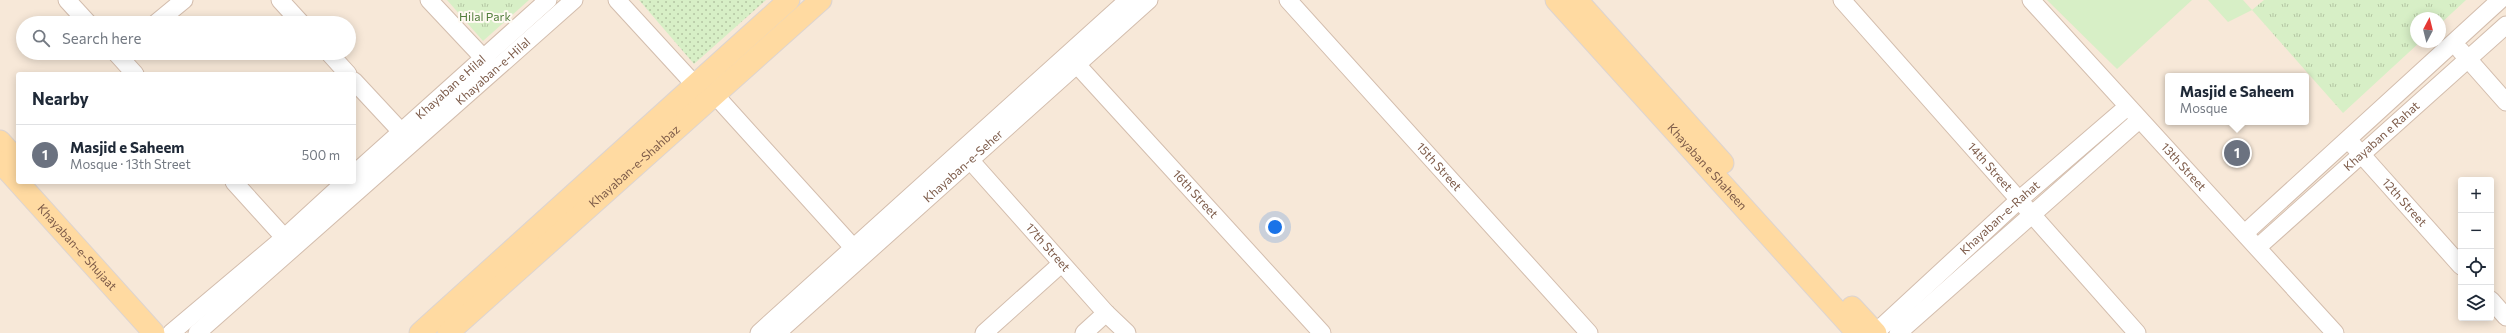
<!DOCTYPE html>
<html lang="en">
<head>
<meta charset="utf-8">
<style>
  :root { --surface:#fff; --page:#f2f2f3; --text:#1f2937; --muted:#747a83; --line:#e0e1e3; --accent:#b45309 }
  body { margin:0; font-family:Commissioner,sans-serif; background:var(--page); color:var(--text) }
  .controls { position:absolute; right:12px; bottom:12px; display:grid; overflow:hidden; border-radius:4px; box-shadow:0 2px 10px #0003 }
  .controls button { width:36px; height:36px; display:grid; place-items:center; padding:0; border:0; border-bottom:1px solid var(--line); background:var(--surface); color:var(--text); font:20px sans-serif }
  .compass { position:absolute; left:2410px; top:12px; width:36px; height:36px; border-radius:50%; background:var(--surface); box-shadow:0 2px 10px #0003; rotate:7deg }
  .you { position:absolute; left:1275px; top:227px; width:14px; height:14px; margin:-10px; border:3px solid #fff; border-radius:50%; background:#1a73e8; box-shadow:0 0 0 6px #1a73e833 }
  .badge { display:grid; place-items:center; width:26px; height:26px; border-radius:50%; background:var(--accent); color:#fff; font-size:13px; font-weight:700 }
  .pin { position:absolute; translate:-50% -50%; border:2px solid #fff; box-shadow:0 1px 4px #0006 }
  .popup { position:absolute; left:2165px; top:73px; width:144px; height:52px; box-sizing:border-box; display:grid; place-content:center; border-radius:4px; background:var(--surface); filter:drop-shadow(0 1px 3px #0005); font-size:13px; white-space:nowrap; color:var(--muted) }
  .popup b { font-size:15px; color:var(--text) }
  .popup::after { content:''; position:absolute; left:50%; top:100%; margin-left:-8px; border:8px solid transparent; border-top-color:var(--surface) }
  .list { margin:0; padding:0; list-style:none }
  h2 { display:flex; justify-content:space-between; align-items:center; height:52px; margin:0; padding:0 16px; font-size:17px }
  h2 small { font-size:13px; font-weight:400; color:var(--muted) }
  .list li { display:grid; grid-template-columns:26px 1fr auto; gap:12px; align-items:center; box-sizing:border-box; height:60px; padding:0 16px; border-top:1px solid var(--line) }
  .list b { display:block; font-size:15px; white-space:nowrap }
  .list p { margin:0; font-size:13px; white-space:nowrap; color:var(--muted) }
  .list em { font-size:13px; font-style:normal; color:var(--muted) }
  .icon { flex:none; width:22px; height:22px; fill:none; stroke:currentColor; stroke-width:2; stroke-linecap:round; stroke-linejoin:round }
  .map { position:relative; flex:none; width:2506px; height:333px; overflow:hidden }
  .search { position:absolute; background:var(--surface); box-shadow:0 2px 10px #0003; left:16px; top:16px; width:340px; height:44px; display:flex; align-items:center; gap:10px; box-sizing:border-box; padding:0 14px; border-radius:22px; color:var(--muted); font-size:15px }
  .panel { position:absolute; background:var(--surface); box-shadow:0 2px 10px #0003; left:16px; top:72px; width:340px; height:112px; border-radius:4px }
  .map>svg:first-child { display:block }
</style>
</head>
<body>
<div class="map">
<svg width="2506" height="333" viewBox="0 0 2506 333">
  <defs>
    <pattern id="park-tufts" width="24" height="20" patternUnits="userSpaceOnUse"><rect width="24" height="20" fill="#d7efc6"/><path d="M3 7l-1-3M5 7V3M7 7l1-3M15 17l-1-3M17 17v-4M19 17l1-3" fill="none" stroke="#b4c5a3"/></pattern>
    <pattern id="garden-dots" width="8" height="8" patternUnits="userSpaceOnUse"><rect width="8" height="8" fill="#d7efc6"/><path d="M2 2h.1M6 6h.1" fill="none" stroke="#b4c5a3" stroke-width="1.8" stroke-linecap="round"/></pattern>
  </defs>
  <rect width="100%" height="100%" fill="#fef6ea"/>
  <!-- residential -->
  <path fill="#f7e8d8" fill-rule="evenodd" d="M0,0H2506V333H0ZM2416,18H2440V42H2416ZM23,23H349V53H23ZM18,74H354V182H18ZM2168,76H2306V122H2168ZM2461,180H2491V318H2461Z"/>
  <!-- grass -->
  <g fill="#d7efc6">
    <path d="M2047,0H2192L2117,69Z"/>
    <path d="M2208,0H2243L2252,10L2228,22Z"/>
  </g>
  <!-- park -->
  <g fill="url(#park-tufts)">
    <path d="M447,0H529L483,41Z"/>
    <path d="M2264,0H2466L2440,24V18H2416V42H2420L2343,113L2252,10Z"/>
  </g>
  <!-- garden -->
  <path fill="url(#garden-dots)" d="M639,0H766L694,64Z"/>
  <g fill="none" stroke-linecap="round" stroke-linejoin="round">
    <!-- minor casing -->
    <g stroke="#d3bdad" stroke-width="19">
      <g id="minor">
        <path d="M67,0L88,23"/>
        <path d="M280,0L301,23"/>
        <path d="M429,0L491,66"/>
        <path d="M617,0L695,85"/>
        <path id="s1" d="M1288,0L1589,333"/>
        <path id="s2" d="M1842,0L2137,333"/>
        <path id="s3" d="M2031,0L2335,333"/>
        <path d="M156,23L184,0"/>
        <path d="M2460,50L2506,102"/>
        <path d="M116,53L135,74"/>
        <path d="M329,53L348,74"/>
        <path id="s4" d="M1069,56L1322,333"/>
        <path d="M354,81L408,139"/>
        <path d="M715,95L860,255"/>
        <path id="s5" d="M2353,145L2461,266"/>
        <path id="s6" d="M970,160L1106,313L1127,333"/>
        <path id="s7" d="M354,174L548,0"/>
        <path d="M234,182L292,246"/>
        <path d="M2245,233L2500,0"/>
        <path id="s8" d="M2258,247L2506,25"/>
        <path d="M2491,300L2506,317"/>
        <path d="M171,333L285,237L345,182"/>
        <path id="s9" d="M197,333L574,0"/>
        <path d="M759,333L1128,0"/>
        <path id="s10" d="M777,333L1149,0"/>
        <path d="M984,333L1061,264"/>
        <path d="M1084,333L1106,313"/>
        <path id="s11" d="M1875,333L2020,199L2127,107"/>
        <path d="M1898,333L2139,120"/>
      </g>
    </g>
    <!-- major casing -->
    <g stroke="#ddd4d0" stroke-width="23">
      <g id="major">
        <path id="s12" d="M1556,0L1857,333"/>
        <path d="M1577,0L1723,163"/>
        <path d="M0,141L18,161"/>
        <path id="s13" d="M0,162L154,333"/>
        <path d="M1852,307L1876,333"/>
        <path d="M420,333L789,0"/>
        <path id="s14" d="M448,333L821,0"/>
      </g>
    </g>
    <!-- minor -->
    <use href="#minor" stroke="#fff" stroke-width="17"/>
    <!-- major -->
    <use href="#major" stroke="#ffdaa1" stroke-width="21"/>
  </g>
  <g text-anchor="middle" stroke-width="4" stroke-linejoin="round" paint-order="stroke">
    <!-- park labels -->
    <g font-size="12" fill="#527e3d" stroke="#fffaf3">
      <text x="485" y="21">Hilal Park</text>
    </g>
    <!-- street labels -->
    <g font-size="12" fill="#7d5b49" stroke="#fffaf3">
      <text dy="4" stroke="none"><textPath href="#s9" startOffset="395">Khayaban-e-Hilal</textPath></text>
      <text dy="4" stroke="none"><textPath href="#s7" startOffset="130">Khayaban e Hilal</textPath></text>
      <text dy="4" stroke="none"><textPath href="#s8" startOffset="166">Khayaban e Rahat</textPath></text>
      <text dy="4" stroke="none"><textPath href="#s10" startOffset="250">Khayaban-e-Seher</textPath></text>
      <text dy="4" stroke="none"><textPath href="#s1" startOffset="225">15th Street</textPath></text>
      <text dy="4" stroke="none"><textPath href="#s12" startOffset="225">Khayaban e Shaheen</textPath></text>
      <text dy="4" stroke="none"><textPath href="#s2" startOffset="223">14th Street</textPath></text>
      <text dy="4" stroke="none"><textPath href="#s14" startOffset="250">Khayaban-e-Shahbaz</textPath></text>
      <text dy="4" stroke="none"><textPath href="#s3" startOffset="226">13th Street</textPath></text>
      <text dy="4" stroke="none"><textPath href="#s4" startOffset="187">16th Street</textPath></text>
      <text dy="4" stroke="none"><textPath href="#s5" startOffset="77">12th Street</textPath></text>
      <text dy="4" stroke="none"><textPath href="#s11" startOffset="170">Khayaban-e-Rahat</textPath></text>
      <text dy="4" stroke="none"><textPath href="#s13" startOffset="115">Khayaban-e-Shujaat</textPath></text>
      <text dy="4" stroke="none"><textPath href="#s6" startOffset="117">17th Street</textPath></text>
    </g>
  </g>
</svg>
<div class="controls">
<button>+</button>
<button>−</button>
<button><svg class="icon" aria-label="locate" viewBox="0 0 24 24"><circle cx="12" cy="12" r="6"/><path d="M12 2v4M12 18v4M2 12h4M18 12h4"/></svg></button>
<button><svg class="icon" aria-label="layers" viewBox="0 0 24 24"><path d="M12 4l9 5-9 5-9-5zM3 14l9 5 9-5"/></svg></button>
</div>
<svg class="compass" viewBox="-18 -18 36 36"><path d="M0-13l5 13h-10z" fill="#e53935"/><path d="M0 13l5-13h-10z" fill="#747a83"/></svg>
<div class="you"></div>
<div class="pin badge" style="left:2237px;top:153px;background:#6b7280">1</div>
<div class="popup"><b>Masjid e Saheem</b>Mosque</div>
<div class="search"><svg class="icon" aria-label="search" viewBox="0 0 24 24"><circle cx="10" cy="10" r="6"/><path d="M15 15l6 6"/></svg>Search here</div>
<section class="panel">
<h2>Nearby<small></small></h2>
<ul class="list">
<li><span class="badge" style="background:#6b7280">1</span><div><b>Masjid e Saheem</b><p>Mosque · 13th Street</p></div><em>500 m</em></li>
</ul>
</section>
</div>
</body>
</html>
